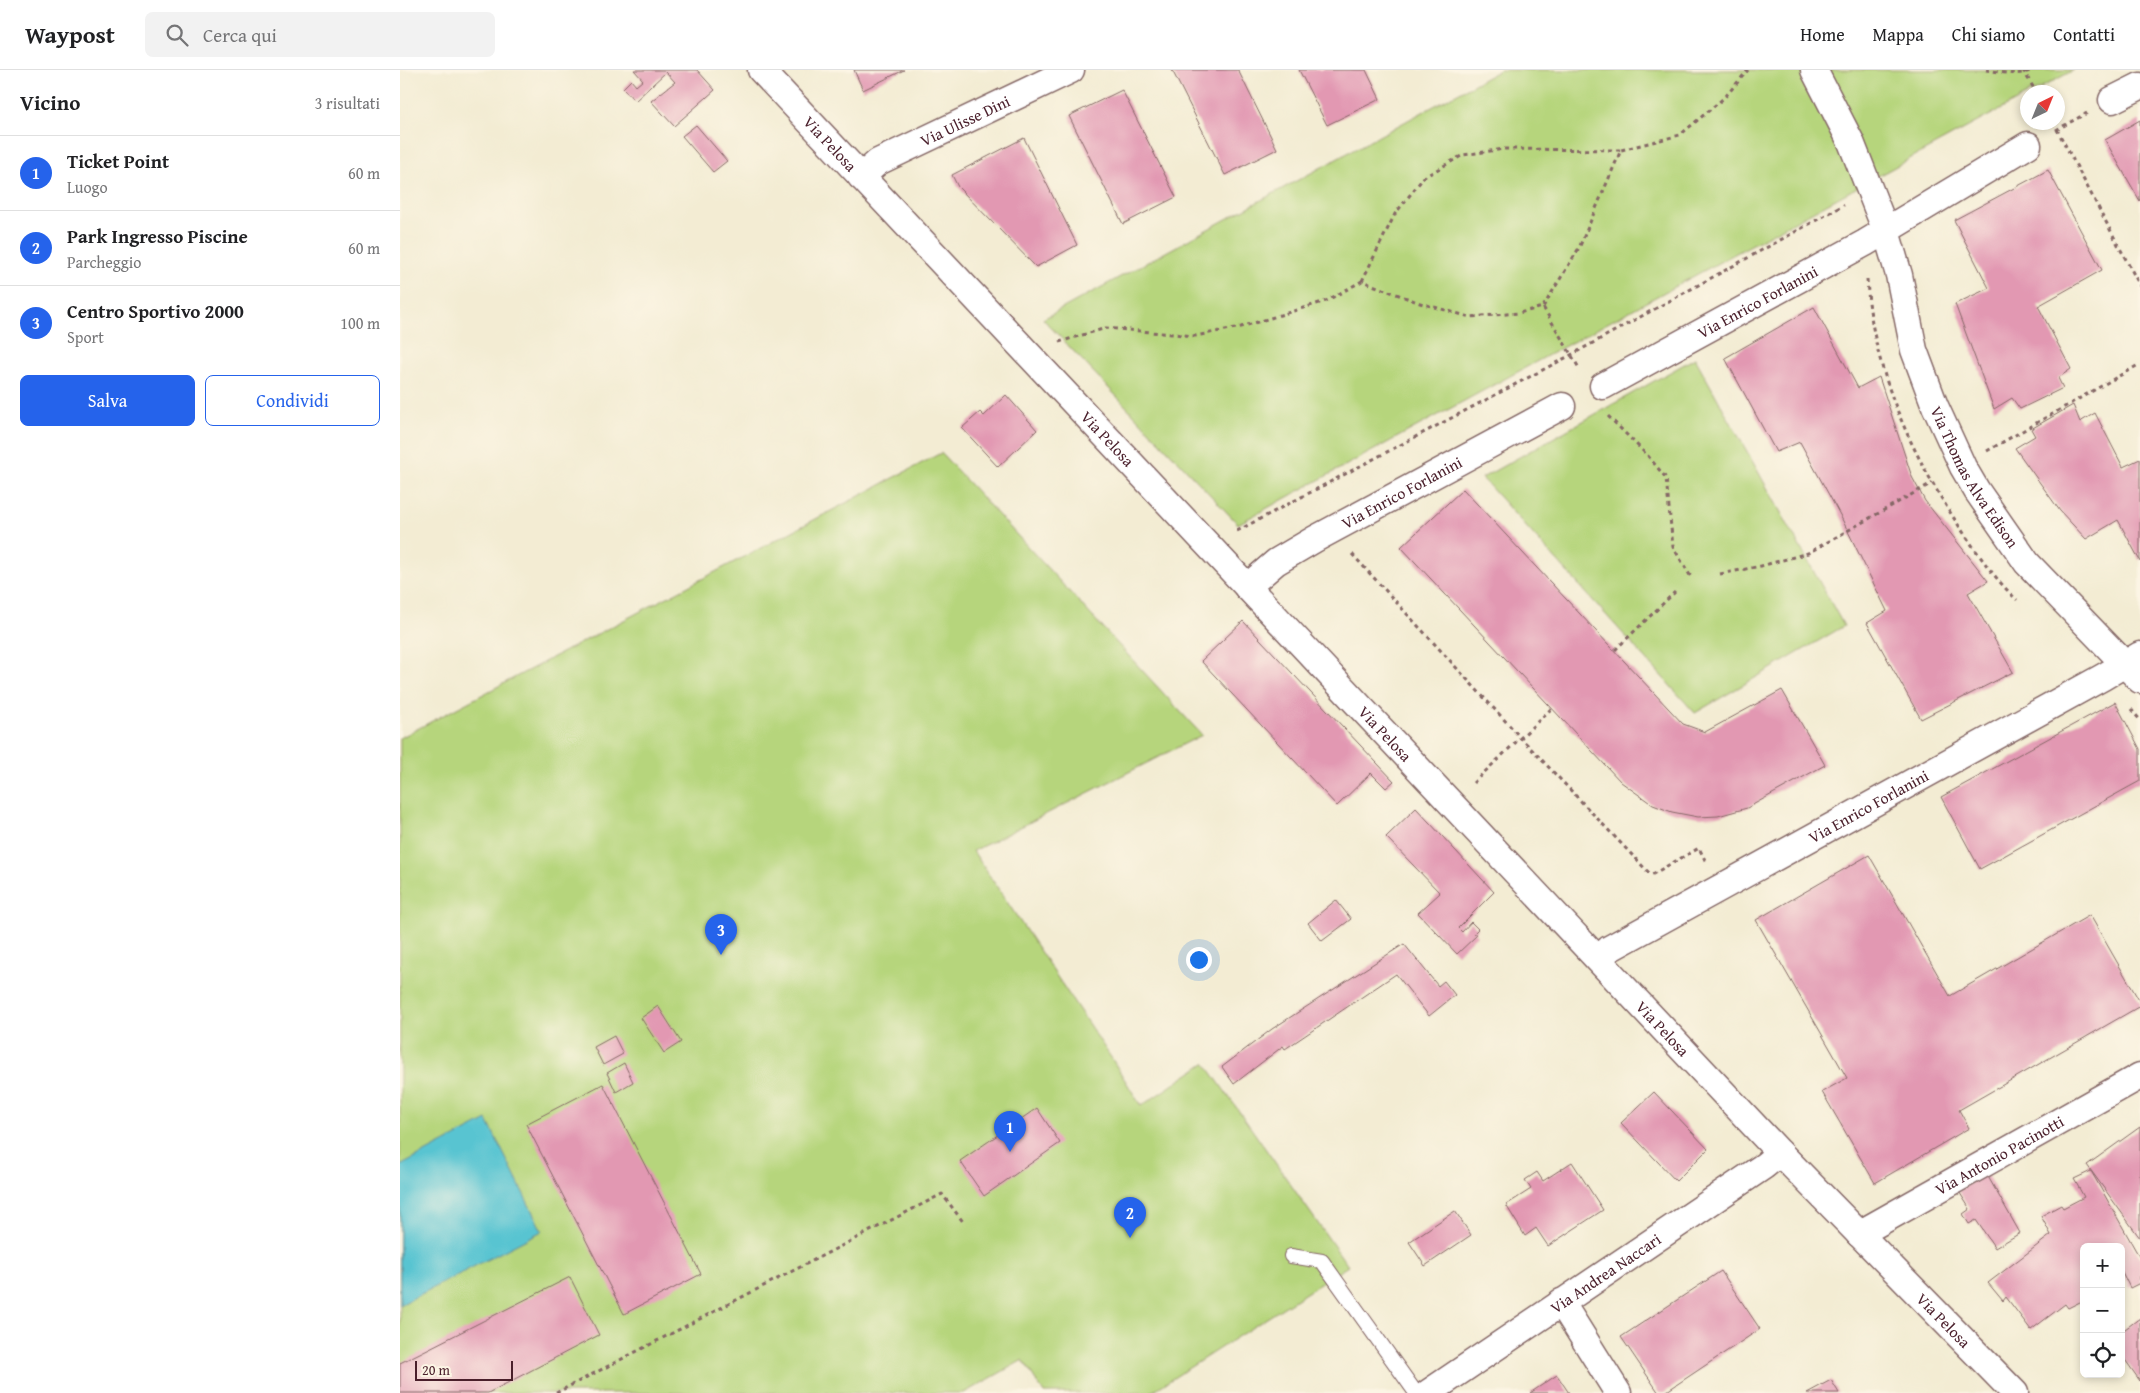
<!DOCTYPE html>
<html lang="it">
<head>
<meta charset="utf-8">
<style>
  :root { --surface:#fff; --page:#f2f2f2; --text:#202124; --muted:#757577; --line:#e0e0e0; --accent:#2563eb }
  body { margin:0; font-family:"Gentium Book Plus",serif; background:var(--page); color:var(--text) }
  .controls { position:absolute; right:15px; bottom:15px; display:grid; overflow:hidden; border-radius:8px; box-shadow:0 2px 8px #0003 }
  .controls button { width:45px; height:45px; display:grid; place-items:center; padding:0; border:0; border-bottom:1px solid var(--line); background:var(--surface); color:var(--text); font:25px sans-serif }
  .compass { position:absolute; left:1620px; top:15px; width:45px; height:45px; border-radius:50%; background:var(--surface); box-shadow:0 2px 8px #0003; rotate:43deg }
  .scale { position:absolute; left:15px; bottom:12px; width:98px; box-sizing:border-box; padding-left:5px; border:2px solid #4a1f2b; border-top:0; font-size:14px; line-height:18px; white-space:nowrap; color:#4a1f2b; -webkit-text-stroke:4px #fcf5e5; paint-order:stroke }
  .you { position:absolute; left:798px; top:889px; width:18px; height:18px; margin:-12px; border:4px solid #fff; border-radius:50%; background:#1a73e8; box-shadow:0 0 0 8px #1a73e833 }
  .badge { display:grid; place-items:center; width:32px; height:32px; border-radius:50%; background:var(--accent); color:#fff; font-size:16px; font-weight:700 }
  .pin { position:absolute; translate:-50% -41px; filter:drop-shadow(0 1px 2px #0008) }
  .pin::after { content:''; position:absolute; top:26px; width:18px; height:15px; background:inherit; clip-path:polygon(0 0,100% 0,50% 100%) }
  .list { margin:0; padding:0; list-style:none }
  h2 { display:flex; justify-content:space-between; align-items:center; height:65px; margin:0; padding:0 20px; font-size:21px }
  h2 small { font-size:16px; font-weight:400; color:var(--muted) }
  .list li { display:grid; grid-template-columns:32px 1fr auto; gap:15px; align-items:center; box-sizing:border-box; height:75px; padding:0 20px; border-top:1px solid var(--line) }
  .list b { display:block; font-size:19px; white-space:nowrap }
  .list p { margin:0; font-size:16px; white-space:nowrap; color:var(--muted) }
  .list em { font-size:16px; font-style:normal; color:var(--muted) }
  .actions { display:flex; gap:10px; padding:15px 20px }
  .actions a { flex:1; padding:11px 0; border:1px solid var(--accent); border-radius:8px; text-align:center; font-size:18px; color:var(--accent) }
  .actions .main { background:var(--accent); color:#fff }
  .icon { flex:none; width:28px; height:28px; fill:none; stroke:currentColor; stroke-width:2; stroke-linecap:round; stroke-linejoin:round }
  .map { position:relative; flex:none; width:1740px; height:1323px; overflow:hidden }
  header { display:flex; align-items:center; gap:30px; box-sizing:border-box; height:70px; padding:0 25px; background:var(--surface); border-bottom:1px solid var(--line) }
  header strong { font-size:24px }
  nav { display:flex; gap:28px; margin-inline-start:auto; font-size:18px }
  .search { width:350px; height:45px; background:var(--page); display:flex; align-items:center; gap:12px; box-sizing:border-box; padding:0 18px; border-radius:8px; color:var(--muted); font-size:19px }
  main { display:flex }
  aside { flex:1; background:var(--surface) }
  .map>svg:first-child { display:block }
</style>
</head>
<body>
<header>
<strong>Waypost</strong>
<div class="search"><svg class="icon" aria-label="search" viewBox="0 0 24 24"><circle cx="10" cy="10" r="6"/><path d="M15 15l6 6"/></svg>Cerca qui</div>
<nav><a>Home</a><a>Mappa</a><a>Chi siamo</a><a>Contatti</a></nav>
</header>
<main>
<aside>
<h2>Vicino<small>3 risultati</small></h2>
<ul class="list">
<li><span class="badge">1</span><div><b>Ticket Point</b><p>Luogo</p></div><em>60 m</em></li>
<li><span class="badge">2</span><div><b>Park Ingresso Piscine</b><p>Parcheggio</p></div><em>60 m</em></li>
<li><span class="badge">3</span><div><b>Centro Sportivo 2000</b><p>Sport</p></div><em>100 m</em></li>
</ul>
<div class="actions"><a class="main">Salva</a><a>Condividi</a></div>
</aside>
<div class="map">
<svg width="1740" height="1323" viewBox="0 0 1740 1323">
  <rect width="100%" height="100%" fill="#fcf5e5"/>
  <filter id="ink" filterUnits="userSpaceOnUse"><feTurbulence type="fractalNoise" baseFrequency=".02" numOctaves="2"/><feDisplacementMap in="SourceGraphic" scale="10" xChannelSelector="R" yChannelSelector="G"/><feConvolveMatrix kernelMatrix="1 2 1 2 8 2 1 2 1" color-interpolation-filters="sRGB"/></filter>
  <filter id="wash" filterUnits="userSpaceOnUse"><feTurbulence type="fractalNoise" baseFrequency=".0096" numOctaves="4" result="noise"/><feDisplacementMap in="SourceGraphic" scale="20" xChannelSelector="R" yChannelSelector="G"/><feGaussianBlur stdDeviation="1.12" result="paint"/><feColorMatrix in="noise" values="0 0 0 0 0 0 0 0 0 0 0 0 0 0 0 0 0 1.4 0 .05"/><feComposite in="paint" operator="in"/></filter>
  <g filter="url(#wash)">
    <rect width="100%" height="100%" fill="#f3ecd3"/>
    <!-- green -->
    <g fill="#b6d57b" stroke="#807a53">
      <path d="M1100,0H1674L1633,22H1628L1627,25L838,454L643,249Z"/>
      <path d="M1295,288L1444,556L1295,643L1082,408Z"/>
      <path d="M541,383L802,665L573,781L712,989L741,1036L805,993L948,1196L750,1323H644L623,1290L564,1323H0V668Z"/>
    </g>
    <!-- water -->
    <path fill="#58c4d1" stroke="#51727e" d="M87,1050L142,1161L0,1235V1096Z"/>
    <g id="blocks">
      <!-- building -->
      <g fill="#e298b2">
        <path d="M234,0H297L315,20L274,56L251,31L275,12L266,2L235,31L223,18L231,10L236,16L243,10Z"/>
        <path d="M454,0H504L463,20Z"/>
        <path d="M772,0H838L877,79L825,105Z"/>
        <path d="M899,0H966L980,29L927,55Z"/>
        <path d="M722,20L776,127L723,154L669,46Z"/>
        <path d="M1740,50V131L1705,70Z"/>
        <path d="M296,55L327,91L313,102L282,66Z"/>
        <path d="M624,68L677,175L636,197L558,117L552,105Z"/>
        <path d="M1648,100L1702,200L1638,236L1671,299L1658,308L1663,318L1620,339L1612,328L1594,339L1555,234L1589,218L1554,150Z"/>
        <path d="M1414,237L1458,318L1479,307L1512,407L1525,431L1588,511L1568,523L1613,602L1521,649L1467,553L1487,541L1440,445L1400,372L1376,382L1325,288Z"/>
        <path d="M606,325L637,360L598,397L562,358L580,342L584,346Z"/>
        <path d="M1673,335L1680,352L1695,343L1723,397L1740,389V491L1718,450L1686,469L1660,441L1615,378L1635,366L1631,359Z"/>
        <path d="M1063,419L1283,654L1305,662L1382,620L1425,695L1347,738L1318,746L1298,747L1272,742L1253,735L1221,712L1001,477Z"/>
        <path d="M843,551L994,711L986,718L971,703L937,736L801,591Z"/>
        <path d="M1715,632L1740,679V711L1580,799L1541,727Z"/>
        <path d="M1016,738L1094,822L1058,858L1062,862L1071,852L1078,859L1074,863L1077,865L1057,884L1018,843L1040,823L986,767Z"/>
        <path d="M1469,785L1550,926L1690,845L1740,932V936L1559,1040L1569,1058L1475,1113L1422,1022L1447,1008L1356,850Z"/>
        <path d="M936,830L951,849L922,871L908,853Z"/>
        <path d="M1004,874L1038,916L1044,911L1055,925L1029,946L996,904L885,979L883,976L834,1014L822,997L872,959Z"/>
        <path d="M258,936L281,972L264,983L241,948Z"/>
        <path d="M214,966L223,984L203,995L194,977Z"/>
        <path d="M224,993L233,1012L216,1022L207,1003Z"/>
        <path d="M203,1014L301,1204L224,1244L126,1054Z"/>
        <path d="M1254,1022L1308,1079L1276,1111L1221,1053Z"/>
        <path d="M637,1038L660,1073L584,1126L560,1091Z"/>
        <path d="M1740,1057V1168L1687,1095Z"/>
        <path d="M1172,1092L1203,1140L1148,1176L1136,1158L1125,1166L1106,1135L1131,1119L1125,1110L1137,1102L1143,1111Z"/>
        <path d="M1691,1101L1740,1188V1213L1730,1218L1721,1200V1177H1684V1230L1668,1238L1665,1234L1631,1260L1606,1227L1603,1231L1588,1213L1651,1165L1641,1146L1661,1135L1663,1138L1684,1127L1674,1109Z"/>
        <path d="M1586,1103L1620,1163L1595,1178L1576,1150L1569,1154L1563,1144L1570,1139L1558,1120Z"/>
        <path d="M1055,1141L1071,1165L1025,1196L1009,1172Z"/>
        <path d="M1321,1201L1360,1259L1264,1323H1259L1221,1267Z"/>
        <path d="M170,1207L199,1265L88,1323H0V1293Z"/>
        <path d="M1740,1248V1311L1721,1284V1262Z"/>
        <path d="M1157,1305L1169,1323H1130Z"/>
        <path d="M1431,1310L1439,1323H1407Z"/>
      </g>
    </g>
  </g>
  <g filter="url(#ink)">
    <use href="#blocks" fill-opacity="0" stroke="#856766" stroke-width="1"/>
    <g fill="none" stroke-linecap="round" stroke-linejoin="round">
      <!-- service casing -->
      <g stroke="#856766" stroke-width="16">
        <path id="service" d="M891,1186L922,1191L1016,1323"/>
      </g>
      <!-- minor casing -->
      <g stroke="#856766" stroke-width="29">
        <g id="minor">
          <path id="s1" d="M361,0L1380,1083L1615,1323"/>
          <path id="s2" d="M1414,0L1451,72L1486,161L1499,205L1514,280L1535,336L1563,397L1577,421L1627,493L1740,610"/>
          <path d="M1712,30L1740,16"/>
          <path id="s3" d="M461,107L478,92L671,0"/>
          <path id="s4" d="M1203,316L1465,173L1628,75"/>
          <path id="s5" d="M847,517L876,492L915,469L1162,336"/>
          <path id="s6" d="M1198,889L1209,879L1703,607L1740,585"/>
          <path id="s7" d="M1459,1164L1740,1006"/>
          <path d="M1161,1232L1218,1323"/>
          <path id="s8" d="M1028,1323L1364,1096L1380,1083"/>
        </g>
      </g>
      <!-- path -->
      <g stroke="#856766" stroke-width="3" stroke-dasharray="4 4" stroke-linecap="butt">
        <path d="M1586,0C1601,2 1617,7 1632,0"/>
        <path d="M1623,0L1636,22"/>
        <path d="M1653,52L1740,216"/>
        <path d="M1656,60L1687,43"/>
        <path d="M1467,209C1472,300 1511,384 1561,459C1578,484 1595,509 1617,530"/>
        <path d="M962,211L995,144L1024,107L1063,85L1104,79L1221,80"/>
        <path d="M1143,237L1179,178L1221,80L1280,65L1325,27L1348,0"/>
        <path d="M659,272L706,258L795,266L841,257L926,231L962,211L1020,233L1070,247L1119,243L1143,237L1179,298"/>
        <path d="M1208,346L1248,386L1266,408L1273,477L1291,507"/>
        <path d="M1587,381L1740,294"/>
        <path d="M837,461L1171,285L1444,135"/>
        <path d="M952,484L1121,668L1251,805L1299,778L1306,792"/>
        <path d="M1320,504L1361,496L1408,483L1532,413"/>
        <path d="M1215,580L1275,522"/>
        <path d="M1731,639L1740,650"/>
        <path d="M1073,713L1152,638"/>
        <path d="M156,1323L542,1124L564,1153"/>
      </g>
      <!-- service -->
      <use href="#service" stroke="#fff" stroke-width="14"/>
      <!-- minor -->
      <use href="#minor" stroke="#fff" stroke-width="26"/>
    </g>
  </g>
  <g text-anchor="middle" stroke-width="4" stroke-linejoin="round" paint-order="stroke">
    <!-- street labels -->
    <g font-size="16" fill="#4a1f2b" stroke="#fcf5e5">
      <text dy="6" stroke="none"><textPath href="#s3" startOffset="119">Via Ulisse Dini</textPath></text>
      <text dy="6" stroke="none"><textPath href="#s1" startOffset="101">Via Pelosa</textPath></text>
      <text dy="6" stroke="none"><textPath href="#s4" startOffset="176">Via Enrico Forlanini</textPath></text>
      <text dy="6" stroke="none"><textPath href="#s1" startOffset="506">Via Pelosa</textPath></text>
      <text dy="6" stroke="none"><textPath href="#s2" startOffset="440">Via Thomas Alva Edison</textPath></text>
      <text dy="6" stroke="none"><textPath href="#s5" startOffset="182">Via Enrico Forlanini</textPath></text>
      <text dy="6" stroke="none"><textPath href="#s1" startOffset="911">Via Pelosa</textPath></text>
      <text dy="6" stroke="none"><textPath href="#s6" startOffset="311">Via Enrico Forlanini</textPath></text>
      <text dy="6" stroke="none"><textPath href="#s1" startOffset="1316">Via Pelosa</textPath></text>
      <text dy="6" stroke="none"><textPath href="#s7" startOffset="161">Via Antonio Pacinotti</textPath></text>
      <text dy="6" stroke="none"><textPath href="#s8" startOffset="214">Via Andrea Naccari</textPath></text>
      <text dy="6" stroke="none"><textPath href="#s1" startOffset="1721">Via Pelosa</textPath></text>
    </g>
  </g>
</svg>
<div class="controls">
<button>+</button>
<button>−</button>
<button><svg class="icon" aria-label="locate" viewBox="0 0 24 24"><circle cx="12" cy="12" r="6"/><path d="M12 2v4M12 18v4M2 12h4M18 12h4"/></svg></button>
</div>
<svg class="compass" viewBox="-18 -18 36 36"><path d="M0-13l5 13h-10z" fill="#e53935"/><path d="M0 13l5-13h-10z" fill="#757577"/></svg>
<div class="scale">20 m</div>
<div class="you"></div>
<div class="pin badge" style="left:610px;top:1082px">1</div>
<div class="pin badge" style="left:730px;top:1168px">2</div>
<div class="pin badge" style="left:321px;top:885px">3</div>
</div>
</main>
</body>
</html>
